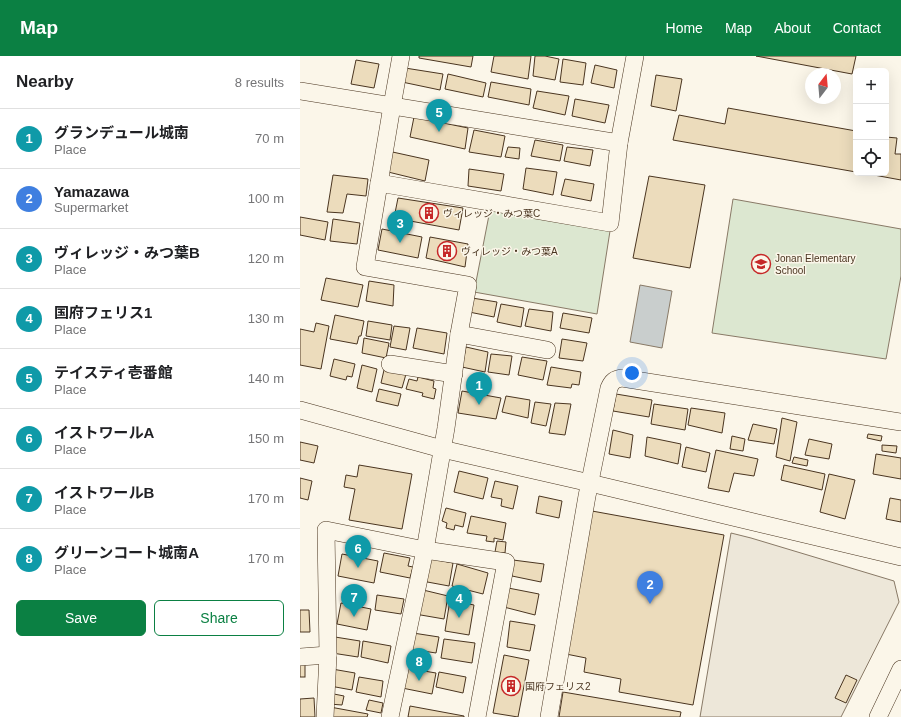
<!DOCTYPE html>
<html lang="en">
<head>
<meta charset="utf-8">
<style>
  :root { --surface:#fff; --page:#f6f6f6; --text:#202124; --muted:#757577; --line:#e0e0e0; --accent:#0b8043 }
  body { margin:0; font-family:Arial,"Noto Sans JP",sans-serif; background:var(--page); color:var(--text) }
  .controls { position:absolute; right:12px; top:12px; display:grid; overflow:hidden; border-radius:6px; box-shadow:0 4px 16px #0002 }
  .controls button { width:36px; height:36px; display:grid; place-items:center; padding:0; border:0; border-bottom:1px solid var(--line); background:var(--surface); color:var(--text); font:20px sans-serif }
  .compass { position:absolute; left:505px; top:12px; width:36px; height:36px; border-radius:50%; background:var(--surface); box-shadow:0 4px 16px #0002; rotate:16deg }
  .you { position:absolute; left:332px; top:317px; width:14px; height:14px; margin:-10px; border:3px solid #fff; border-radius:50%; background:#1a73e8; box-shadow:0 0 0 6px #1a73e833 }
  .badge { display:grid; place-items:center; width:26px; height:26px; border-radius:50%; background:var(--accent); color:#fff; font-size:13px; font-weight:700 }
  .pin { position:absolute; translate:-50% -33px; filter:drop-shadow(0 1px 2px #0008) }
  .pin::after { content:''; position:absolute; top:21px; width:14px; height:12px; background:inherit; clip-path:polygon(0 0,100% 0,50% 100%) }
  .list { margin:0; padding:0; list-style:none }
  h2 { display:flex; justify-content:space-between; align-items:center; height:52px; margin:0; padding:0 16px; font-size:17px }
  h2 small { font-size:13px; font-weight:400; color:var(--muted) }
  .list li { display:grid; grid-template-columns:26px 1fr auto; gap:12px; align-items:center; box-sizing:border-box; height:60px; padding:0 16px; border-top:1px solid var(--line) }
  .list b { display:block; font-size:15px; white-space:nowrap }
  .list p { margin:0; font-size:13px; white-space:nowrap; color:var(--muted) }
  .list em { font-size:13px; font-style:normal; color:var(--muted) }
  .actions { display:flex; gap:8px; padding:12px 16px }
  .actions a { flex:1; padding:9px 0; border:1px solid var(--accent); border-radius:6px; text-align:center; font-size:14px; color:var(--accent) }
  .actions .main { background:var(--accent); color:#fff }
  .icon { flex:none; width:22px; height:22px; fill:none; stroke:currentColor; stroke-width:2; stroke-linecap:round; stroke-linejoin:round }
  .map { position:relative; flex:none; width:601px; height:661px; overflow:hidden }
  header { display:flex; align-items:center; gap:24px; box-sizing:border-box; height:56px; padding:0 20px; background:var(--accent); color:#fff }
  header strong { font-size:19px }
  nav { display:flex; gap:22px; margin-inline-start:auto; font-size:14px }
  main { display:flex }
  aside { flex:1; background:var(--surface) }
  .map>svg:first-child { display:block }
</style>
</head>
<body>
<header>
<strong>Map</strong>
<nav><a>Home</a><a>Map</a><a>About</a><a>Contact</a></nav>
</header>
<main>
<aside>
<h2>Nearby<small>8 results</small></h2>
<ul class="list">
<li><span class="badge" style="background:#0f9aa8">1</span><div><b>グランデュール城南</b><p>Place</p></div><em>70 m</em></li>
<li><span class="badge" style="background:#3f7fe0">2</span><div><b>Yamazawa</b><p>Supermarket</p></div><em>100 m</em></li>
<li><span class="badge" style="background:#0f9aa8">3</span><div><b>ヴィレッジ・みつ葉B</b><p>Place</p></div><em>120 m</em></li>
<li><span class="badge" style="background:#0f9aa8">4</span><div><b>国府フェリス1</b><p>Place</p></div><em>130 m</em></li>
<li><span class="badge" style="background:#0f9aa8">5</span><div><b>テイスティ壱番館</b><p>Place</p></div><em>140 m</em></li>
<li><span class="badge" style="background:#0f9aa8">6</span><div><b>イストワールA</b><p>Place</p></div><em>150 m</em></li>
<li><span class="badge" style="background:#0f9aa8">7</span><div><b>イストワールB</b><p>Place</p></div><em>170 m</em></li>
<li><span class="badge" style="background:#0f9aa8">8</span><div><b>グリーンコート城南A</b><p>Place</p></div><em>170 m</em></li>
</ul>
<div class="actions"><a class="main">Save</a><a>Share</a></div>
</aside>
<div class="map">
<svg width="601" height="661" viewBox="0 0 601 661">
  <rect width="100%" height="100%" fill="#fbf6e9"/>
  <!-- green -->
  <g fill="#dce7d0" stroke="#887966">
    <path d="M433,143L601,173V220L586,303L412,277Z"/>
    <path d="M190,154L310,175L297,258L174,236Z"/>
  </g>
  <!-- parking -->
  <path fill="#ede7d9" stroke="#887966" d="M431,477L451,482L594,525L599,546L541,661H400Z"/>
  <!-- water -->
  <path fill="#c9cecd" stroke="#887966" d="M340,229L372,235L362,292L330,286Z"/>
  <!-- building -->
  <g fill="#ecdcbc" stroke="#4a3520">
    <path d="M119,0H173L171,11L119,2Z"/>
    <path d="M194,0H231L228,23L191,16Z"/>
    <path d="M235,0H245L259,3L255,24L233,20Z"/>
    <path d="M456,0H556L552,18Z"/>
    <path d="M263,3L286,7L283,29L260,26Z"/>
    <path d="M56,4L79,8L74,32L51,28Z"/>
    <path d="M295,9L317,14L314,32L291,27Z"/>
    <path d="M105,12L143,18L140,34L102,26Z"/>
    <path d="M148,18L186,27L183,41L145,33Z"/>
    <path d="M356,19L382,23L376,55L351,50Z"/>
    <path d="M191,26L231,33L229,49L188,41Z"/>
    <path d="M237,35L269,40L265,59L233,52Z"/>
    <path d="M275,43L309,49L305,67L272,60Z"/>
    <path d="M428,52L556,75V116L373,84L379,59L425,68Z"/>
    <path d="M114,61L168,72L165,93L110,81Z"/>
    <path d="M174,74L205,80L201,101L169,96Z"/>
    <path d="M586,81L597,82L595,98H601V124L563,117H586Z"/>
    <path d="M235,84L263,89L260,105L231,100Z"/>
    <path d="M208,91L220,92L219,103L205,101Z"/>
    <path d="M267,91L293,94L290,110L264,105Z"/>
    <path d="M88,95L129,104L125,125L84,115Z"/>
    <path d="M226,112L257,116L253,139L223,133Z"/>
    <path d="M169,113L204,118L201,135L168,130Z"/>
    <path d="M33,119L68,123L66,140L47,138L43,157L27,156Z"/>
    <path d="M349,120L405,129L390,212L333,202Z"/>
    <path d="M265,123L294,128L291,145L261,139Z"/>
    <path d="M98,142L163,152L159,174L94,162Z"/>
    <path d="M0,161L28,166L25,184L0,179Z"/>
    <path d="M33,163L60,167L57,188L30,185Z"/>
    <path d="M82,173L122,181L118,202L78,194Z"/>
    <path d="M130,181L168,188L165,211L126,202Z"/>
    <path d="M26,222L63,229L58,251L21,244Z"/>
    <path d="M69,225L94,229L93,250L66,245Z"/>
    <path d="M172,242L197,246L194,261L169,256Z"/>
    <path d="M201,248L224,252L221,271L197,266Z"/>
    <path d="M229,253L253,256L251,275L225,270Z"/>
    <path d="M263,257L292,262L289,277L260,272Z"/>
    <path d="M35,259L64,265L61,280H59L57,288L30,283Z"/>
    <path d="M68,265L92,269L90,284L66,280Z"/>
    <path d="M16,267L29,270L21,313L0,309V273L14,276Z"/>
    <path d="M94,270L110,272L106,294L90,291Z"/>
    <path d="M117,272L147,277L144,298L113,292Z"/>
    <path d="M64,282L89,287L86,302L62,297Z"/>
    <path d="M262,283L287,287L283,305L259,302Z"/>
    <path d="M166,291L188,296L185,316L162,311Z"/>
    <path d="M191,298L212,300L209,319L188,316Z"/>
    <path d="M222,301L247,305L243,324L218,319Z"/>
    <path d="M34,303L55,308L52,321L47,320L46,324L30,320Z"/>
    <path d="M62,309L77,313L72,336L57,332Z"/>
    <path d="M251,311L281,316L279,329L272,328L271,332L247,329Z"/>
    <path d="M84,314L106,318L102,332L81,327Z"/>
    <path d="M118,321L134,325L133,332L136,333L134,343L122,340L123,337L106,333L109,323L117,325Z"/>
    <path d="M79,333L101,338L98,350L76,345Z"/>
    <path d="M162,335L201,342L196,363L158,357Z"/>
    <path d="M316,338L352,344L349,361L313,355Z"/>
    <path d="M206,340L230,344L228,362L202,356Z"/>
    <path d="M235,346L251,348L246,370L231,367Z"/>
    <path d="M255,347L271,348L265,379L249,377Z"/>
    <path d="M354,348L388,353L385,374L351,368Z"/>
    <path d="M391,352L425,357L422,377L388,369Z"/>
    <path d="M482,362L497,366L490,405L476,401Z"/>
    <path d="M453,368L477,373L474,388L448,384Z"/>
    <path d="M313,374L333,379L330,402L309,398Z"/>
    <path d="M568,378L582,380L581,385L567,382Z"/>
    <path d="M432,380L445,383L443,395L430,393Z"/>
    <path d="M347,381L381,388L378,408L345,400Z"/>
    <path d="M509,383L532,388L529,403L505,399Z"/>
    <path d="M0,386L18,390L14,407L0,404Z"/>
    <path d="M582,389L597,390L596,397L582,395Z"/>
    <path d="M386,391L410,397L406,416L382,411Z"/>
    <path d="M416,394L458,403L454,420L434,417L429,436L408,432Z"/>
    <path d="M576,398L601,402V423L573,418Z"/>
    <path d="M494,401L508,404L507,410L492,407Z"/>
    <path d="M59,409L112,418L102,473L49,464L55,433L44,431L46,419L57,421Z"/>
    <path d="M484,409L525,418L522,434L481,424Z"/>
    <path d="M159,415L188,422L183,443L154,436Z"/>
    <path d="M529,418L555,424L545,463L520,456Z"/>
    <path d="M0,422L12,425L8,444L0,442Z"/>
    <path d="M195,425L218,430L213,453L201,450L202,443L191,441Z"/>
    <path d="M239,440L262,445L259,462L236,457Z"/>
    <path d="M590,442L601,444V466L586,463Z"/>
    <path d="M146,452L166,457L163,471L155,469L154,474L146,472L147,467L142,465Z"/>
    <path d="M292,455L424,479L393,649L319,636L321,623L284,616L286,602L266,598Z"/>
    <path d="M171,460L206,467L203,484L194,482V486L186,485L187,480L167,477Z"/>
    <path d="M197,485L206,486L205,497L195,496Z"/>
    <path d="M84,497L110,502L108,510L113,511L110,522L80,516Z"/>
    <path d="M42,498L78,505L74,527L38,520Z"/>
    <path d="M128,502L153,507L149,530L122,525Z"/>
    <path d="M213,504L244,508L241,526L212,520Z"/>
    <path d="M157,508L188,517L183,538L152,530Z"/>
    <path d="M203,531L239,538L235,559L200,550Z"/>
    <path d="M119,533L148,540L144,563L115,558Z"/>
    <path d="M77,539L104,543L101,558L75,554Z"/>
    <path d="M150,544L174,549L169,579L145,575Z"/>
    <path d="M41,547L71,553L67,574L37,568Z"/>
    <path d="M0,554H9L10,576H0Z"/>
    <path d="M210,565L235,569L230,595L207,591Z"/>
    <path d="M113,577L139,581L136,597L110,593Z"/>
    <path d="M35,581L60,585L58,601L32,597Z"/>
    <path d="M144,583L175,587L172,607L141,602Z"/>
    <path d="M63,585L91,590L88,607L61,601Z"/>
    <path d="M204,599L229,604L218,661L193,657Z"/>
    <rect x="0" y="606" width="5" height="15"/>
    <path d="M106,612L136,617L132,638L102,632Z"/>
    <path d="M32,613L55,617L52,634L30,630Z"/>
    <path d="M139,616L166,621L163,637L136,631Z"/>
    <path d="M546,619L557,624L546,647L535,642Z"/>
    <path d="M59,621L83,625L81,641L56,636Z"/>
    <path d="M263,636L381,656L380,661H259Z"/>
    <path d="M29,637L44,640L42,649L29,648Z"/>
    <path d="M14,642L15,661H0V643Z"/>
    <path d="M69,644L83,647L81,657L66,654Z"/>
    <path d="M110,650L164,660V661H108Z"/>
    <path d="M30,651L68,658L67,661H29Z"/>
  </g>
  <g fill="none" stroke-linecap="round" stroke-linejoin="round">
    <!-- minor casing -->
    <g stroke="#4a3520" stroke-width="18">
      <g id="minor">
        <path d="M0,35L319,87"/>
        <path d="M79,127L310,167L319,87L335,0"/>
        <path d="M159,278L247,294"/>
        <path d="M90,308L154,318"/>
        <path d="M0,354L142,393L290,427L601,501"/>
        <path d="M0,601L28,599"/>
        <path d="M25,661L28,599L26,474L125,494L206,506L177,661"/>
        <path d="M90,661L125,494L146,372L159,278L168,229L65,211L92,50L101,0"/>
        <path d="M249,661L287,440L309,332C312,325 315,323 322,322L601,366"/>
        <path d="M578,661L601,613"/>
      </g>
    </g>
    <!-- minor -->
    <use href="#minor" stroke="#fbf6e9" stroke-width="17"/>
  </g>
  <!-- icons -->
  <defs>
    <g id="building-ring" transform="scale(1)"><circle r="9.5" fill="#fbf6e9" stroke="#c62828" stroke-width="1.5"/><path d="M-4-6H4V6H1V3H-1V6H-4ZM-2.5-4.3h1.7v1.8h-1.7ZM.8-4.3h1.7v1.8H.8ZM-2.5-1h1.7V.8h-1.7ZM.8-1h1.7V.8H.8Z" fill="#c62828"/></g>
    <g id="school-ring" transform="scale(1)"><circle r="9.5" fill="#fbf6e9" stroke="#c62828" stroke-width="1.5"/><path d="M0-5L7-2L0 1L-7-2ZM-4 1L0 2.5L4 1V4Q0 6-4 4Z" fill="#c62828"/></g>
  </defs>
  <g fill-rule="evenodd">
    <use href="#building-ring" x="129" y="157"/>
    <use href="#building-ring" x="147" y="195"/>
    <use href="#school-ring" x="461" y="208"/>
    <use href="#building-ring" x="211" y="630"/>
  </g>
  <g text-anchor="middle" stroke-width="3" stroke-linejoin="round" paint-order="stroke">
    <!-- poi labels -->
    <g font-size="10" fill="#4a3520" stroke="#fbf6e9" text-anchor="start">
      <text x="143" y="161">ヴィレッジ・みつ葉C</text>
      <text x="161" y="199">ヴィレッジ・みつ葉A</text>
      <text x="475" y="206">Jonan Elementary<tspan x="475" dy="12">School</tspan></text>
      <text x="225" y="634">国府フェリス2</text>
    </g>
  </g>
</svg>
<div class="controls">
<button>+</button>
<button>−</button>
<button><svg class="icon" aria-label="locate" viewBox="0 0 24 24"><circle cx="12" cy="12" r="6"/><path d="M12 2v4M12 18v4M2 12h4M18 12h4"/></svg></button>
</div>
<svg class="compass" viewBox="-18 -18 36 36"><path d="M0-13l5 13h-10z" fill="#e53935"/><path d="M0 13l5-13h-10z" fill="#757577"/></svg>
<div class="you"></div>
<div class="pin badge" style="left:179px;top:349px;background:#0f9aa8">1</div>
<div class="pin badge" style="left:350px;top:548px;background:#3f7fe0">2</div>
<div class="pin badge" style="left:100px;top:187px;background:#0f9aa8">3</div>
<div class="pin badge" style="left:159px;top:562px;background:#0f9aa8">4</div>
<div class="pin badge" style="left:139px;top:76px;background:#0f9aa8">5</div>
<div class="pin badge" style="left:58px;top:512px;background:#0f9aa8">6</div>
<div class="pin badge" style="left:54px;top:561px;background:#0f9aa8">7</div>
<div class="pin badge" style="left:119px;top:625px;background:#0f9aa8">8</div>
</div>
</main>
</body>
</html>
